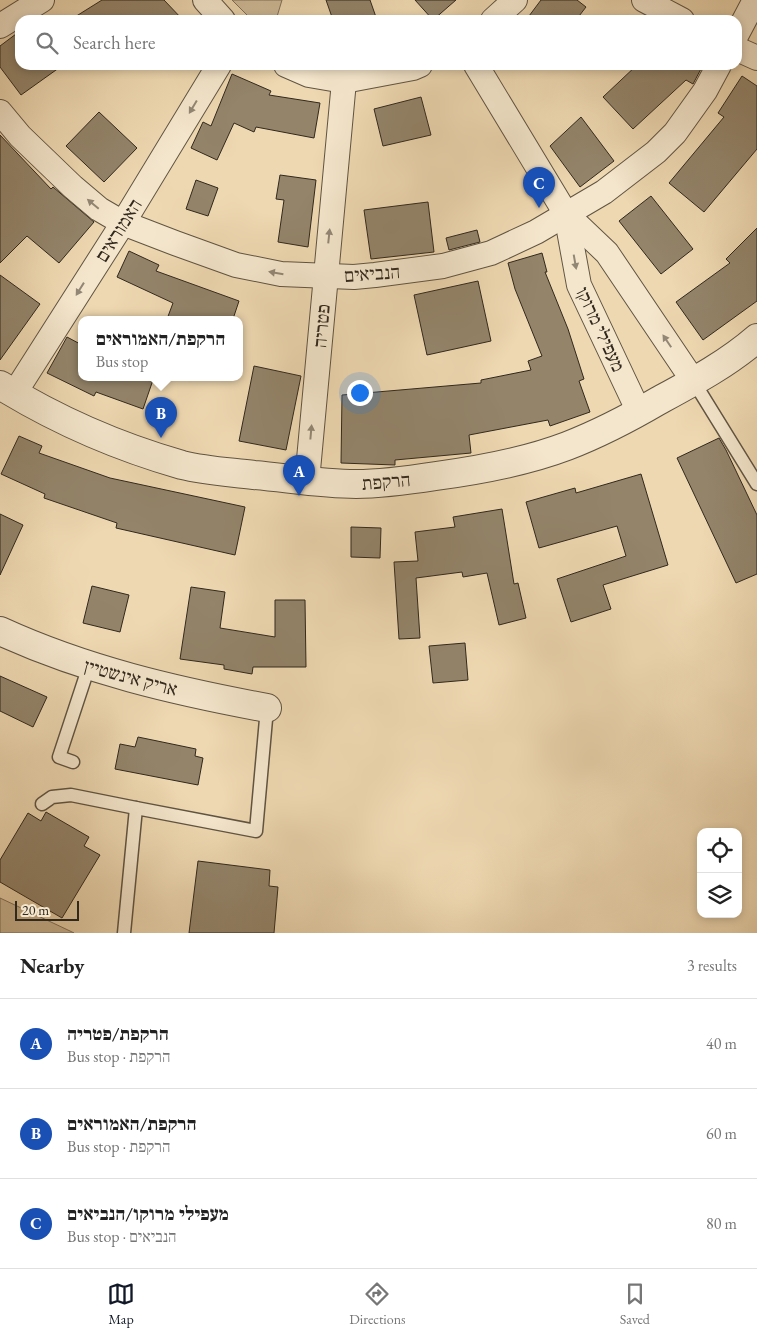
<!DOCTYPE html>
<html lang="en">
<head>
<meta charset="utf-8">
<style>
  :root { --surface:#fff; --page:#f2f2f2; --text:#222; --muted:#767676; --line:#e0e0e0; --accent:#111827 }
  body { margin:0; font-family:"EB Garamond","Frank Ruhl Libre",serif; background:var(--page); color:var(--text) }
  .controls { position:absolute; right:15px; bottom:15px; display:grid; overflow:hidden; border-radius:10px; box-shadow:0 2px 8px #0003 }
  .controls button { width:45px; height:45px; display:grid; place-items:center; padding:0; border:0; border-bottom:1px solid var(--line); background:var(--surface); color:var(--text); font:25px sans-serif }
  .scale { position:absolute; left:15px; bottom:12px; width:64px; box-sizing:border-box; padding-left:5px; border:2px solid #31281e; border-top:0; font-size:14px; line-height:18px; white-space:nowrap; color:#31281e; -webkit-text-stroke:4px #f4e6cc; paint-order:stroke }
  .you { position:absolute; left:359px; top:392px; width:18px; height:18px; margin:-12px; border:4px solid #fff; border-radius:50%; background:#1a73e8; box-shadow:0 0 0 8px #1a73e833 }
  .badge { display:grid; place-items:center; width:32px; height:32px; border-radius:50%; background:var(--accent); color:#fff; font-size:16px; font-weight:700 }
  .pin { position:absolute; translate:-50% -41px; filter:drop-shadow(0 1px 2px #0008) }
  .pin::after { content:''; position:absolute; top:26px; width:18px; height:15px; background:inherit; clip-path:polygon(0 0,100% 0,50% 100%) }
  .popup { position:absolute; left:78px; top:316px; width:165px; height:65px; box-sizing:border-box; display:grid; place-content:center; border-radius:10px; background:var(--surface); filter:drop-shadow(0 1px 4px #0005); font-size:16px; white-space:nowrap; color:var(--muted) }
  .popup b { font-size:19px; color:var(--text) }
  .popup::after { content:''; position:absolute; left:50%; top:100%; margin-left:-10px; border:10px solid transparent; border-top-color:var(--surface) }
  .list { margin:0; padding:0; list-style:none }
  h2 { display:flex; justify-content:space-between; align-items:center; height:65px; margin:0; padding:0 20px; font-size:21px }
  h2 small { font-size:16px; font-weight:400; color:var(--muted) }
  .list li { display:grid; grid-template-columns:32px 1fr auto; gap:15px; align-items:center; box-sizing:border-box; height:90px; padding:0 20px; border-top:1px solid var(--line) }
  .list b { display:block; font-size:19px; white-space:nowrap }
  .list p { margin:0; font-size:16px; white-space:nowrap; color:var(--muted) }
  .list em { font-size:16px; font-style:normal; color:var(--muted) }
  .icon { flex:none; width:28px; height:28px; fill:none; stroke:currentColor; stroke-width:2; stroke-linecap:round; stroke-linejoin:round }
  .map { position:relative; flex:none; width:757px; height:933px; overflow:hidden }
  .search { position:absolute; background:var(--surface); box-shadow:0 2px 8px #0003; left:15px; right:15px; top:15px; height:55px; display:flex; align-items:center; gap:12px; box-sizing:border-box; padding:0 18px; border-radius:15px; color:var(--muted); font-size:19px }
  .sheet { height:335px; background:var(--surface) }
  nav { display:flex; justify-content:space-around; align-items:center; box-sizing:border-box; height:70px; border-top:1px solid var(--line); background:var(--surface); font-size:14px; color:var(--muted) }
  nav a { display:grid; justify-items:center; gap:2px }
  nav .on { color:var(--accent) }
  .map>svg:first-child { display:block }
</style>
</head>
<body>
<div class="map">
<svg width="757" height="933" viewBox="0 0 757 933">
  <rect width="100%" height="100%" fill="#eed8b1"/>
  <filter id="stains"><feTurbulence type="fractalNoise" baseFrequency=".004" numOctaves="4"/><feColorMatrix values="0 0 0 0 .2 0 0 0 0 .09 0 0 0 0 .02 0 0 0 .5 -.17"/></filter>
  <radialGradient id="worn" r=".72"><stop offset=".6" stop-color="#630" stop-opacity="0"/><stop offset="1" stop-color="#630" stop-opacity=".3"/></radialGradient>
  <!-- green -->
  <g fill="#ceba98" stroke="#80715b">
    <path d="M232,0H282L276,20H252Z"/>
    <path d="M0,898L70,931L74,933H0Z"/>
  </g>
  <!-- building -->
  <g fill="#93846a" stroke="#31281e">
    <path d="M102,0H164L183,20H70Z"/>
    <path d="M326,0H370L377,20H333Z"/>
    <path d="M415,0H456L433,20Z"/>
    <path d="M541,0H577L586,7L576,20H526Z"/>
    <path d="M20,31V65H63L21,95L0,67V46Z"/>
    <path d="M637,65H703L693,84L686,80L633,129L603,97Z"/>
    <path d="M232,74L271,91L269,95L320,103L314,138L256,127L254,132L234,123L217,160L191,148L203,122L211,126Z"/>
    <path d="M742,76L757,86V149L704,212L669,183L724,117L718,113Z"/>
    <path d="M421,97L431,135L383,146L374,109Z"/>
    <path d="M99,112L137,148L104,182L66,146Z"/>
    <path d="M581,117L614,161L580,187L550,146Z"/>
    <path d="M0,135L51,189L53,187L94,222L59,263L27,236L0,263Z"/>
    <path d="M280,175L316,180L308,247L278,242L284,200L276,199Z"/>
    <path d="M196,180L218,188L208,216L186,209Z"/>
    <path d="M651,196L693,249L661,274L619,221Z"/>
    <path d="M428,202L434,252L371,259L364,210Z"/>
    <path d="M757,228V301L703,340L676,302L730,263L726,259Z"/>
    <path d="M477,230L480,242L449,250L446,238Z"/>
    <path d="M129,251L159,265L156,271L239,301L233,319H167L173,303L117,277Z"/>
    <path d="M542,253L547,272H545L568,329L584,379L579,381L590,412L550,426L548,420L469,435L471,453L395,460V465L341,463L342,395L481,383V380L531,370L528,361L542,356L515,289L508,263Z"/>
    <path d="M0,275L40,304L0,360Z"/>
    <path d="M478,281L491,341L427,355L414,295Z"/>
    <path d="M67,337L82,345V377H154L143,409L96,392L94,396L47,373Z"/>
    <path d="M254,366L301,376L286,450L239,441Z"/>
    <path d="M19,436L42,446L39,453L110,478L245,507L235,555L116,528L117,523L44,498L45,494L1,474Z"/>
    <path d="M719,438L726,450L757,515V574L736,583L677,458Z"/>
    <path d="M641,474L668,565L603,585L611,609L571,622L557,579L626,556L617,526L539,548L526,502L575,488L576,493Z"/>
    <path d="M502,509L514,584L518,583L526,618L499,625L487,573L463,577L462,572L416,578L420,638L399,639L394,562L418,561L415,532L455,527L453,517Z"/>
    <path d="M0,514L23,525L0,575Z"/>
    <path d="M351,527L381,528L380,558L351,557Z"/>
    <path d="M92,586L129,595L120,632L83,623Z"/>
    <path d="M191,587L225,592L220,628L275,637V600H305L306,667H253L252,674L224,669V665L180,659Z"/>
    <path d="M465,643L468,680L433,683L429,646Z"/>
    <path d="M0,676L47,697L33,727L0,711Z"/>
    <path d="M138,737L196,749L195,756L203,758L198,785L115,769L120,744L135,747Z"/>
    <path d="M46,812L89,837L84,846L100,855L62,918L0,882V860L28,813L41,821Z"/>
    <path d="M198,861L270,870L269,886L278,887L274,933H189Z"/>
  </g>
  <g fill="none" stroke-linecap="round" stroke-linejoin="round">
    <!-- service casing -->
    <g stroke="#605443" stroke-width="15">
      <g id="service">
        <path d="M694,382L757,484"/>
        <path d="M73,762L59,757L89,666"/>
        <path d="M42,804L52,797L71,795L136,808"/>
        <path d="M124,933L136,808L256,831L267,708"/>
      </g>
    </g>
    <!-- minor casing -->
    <g stroke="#605443" stroke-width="26">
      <g id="minor">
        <path d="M205,0L223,20"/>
        <path d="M644,0L682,20"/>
        <path d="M493,20L515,0"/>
        <path d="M0,26L42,0"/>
        <path d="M737,34L755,0"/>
        <path d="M737,49L757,58"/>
        <path d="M286,65L309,75L344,81L413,68L420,65"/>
        <path d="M476,65L566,214L607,253L694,382"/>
        <path d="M0,112L20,136L73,187L99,209L123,223L175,243L236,265L281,274L354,277L375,275L443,266L491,253L536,232L604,192L656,152L675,133L705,91L719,65"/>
        <path d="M566,214L579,285L639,412"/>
        <path d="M14,394L123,223L219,65"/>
        <path d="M307,481L344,81"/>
      </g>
    </g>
    <!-- tertiary casing -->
    <g stroke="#605443" stroke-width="30">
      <g id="tertiary">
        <path d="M0,385C55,419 119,447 182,465C206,471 230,472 254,475C288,478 322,484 356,484C383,484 410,480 436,476C481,470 525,462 567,446C598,434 629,418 658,401C693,382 727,364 757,338"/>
        <path d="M0,631C85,670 175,691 267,708"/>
      </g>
    </g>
    <!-- service -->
    <use href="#service" stroke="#f4e6cc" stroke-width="12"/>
    <!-- minor -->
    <use href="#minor" stroke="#f4e6cc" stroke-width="24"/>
    <!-- tertiary -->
    <use href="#tertiary" stroke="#f4e6cc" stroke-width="28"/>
  </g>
  <!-- one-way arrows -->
  <defs><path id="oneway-solid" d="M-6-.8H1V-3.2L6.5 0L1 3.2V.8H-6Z" transform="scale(1.25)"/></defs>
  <g fill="#928775">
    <use href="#oneway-solid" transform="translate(193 107) rotate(121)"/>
    <use href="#oneway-solid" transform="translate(93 204) rotate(-140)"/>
    <use href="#oneway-solid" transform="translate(329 236) rotate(-84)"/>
    <use href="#oneway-solid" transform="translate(575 262) rotate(80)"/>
    <use href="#oneway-solid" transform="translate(276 273) rotate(-170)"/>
    <use href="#oneway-solid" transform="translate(80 289) rotate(122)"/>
    <use href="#oneway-solid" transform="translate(667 341) rotate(-124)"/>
    <use href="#oneway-solid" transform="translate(311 432) rotate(-85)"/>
  </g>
  <g text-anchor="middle" stroke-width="4" stroke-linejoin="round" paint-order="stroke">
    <!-- street labels -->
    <g font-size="19" fill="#31281e" stroke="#f4e6cc">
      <text transform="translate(118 230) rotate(-58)" y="7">האמוראים</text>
      <text transform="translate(372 273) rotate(-4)" y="7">הנביאים</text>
      <text transform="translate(321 326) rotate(-85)" y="7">פטריה</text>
      <text transform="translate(601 329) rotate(65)" y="7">מעפילי מרוקו</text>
      <text transform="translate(386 481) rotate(-5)" y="7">הרקפת</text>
      <text transform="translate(131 677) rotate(15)" y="7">אריק אינשטיין</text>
    </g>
  </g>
  <rect width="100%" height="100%" filter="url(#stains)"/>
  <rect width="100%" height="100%" fill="url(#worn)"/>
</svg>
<div class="controls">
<button><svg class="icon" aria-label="locate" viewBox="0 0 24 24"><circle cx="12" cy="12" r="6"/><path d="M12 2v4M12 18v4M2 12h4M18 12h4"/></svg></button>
<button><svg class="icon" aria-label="layers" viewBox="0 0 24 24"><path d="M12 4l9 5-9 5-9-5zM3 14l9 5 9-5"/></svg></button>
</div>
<div class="scale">20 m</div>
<div class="you"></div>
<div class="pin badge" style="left:299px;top:496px;background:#1a4fb4">A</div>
<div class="pin badge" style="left:161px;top:438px;background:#1a4fb4">B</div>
<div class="popup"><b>הרקפת/האמוראים</b>Bus stop</div>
<div class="pin badge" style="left:539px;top:208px;background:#1a4fb4">C</div>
<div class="search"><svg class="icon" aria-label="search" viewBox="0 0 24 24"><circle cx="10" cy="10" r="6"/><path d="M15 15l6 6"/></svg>Search here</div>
</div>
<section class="sheet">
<h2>Nearby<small>3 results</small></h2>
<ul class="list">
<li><span class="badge" style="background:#1a4fb4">A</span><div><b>הרקפת/פטריה</b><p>Bus stop · הרקפת</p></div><em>40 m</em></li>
<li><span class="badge" style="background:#1a4fb4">B</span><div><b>הרקפת/האמוראים</b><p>Bus stop · הרקפת</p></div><em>60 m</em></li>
<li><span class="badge" style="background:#1a4fb4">C</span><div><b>מעפילי מרוקו/הנביאים</b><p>Bus stop · הנביאים</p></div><em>80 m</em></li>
</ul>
</section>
<nav>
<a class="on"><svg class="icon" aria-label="map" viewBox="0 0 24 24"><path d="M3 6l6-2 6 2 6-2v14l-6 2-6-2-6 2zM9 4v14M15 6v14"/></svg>Map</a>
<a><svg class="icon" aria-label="directions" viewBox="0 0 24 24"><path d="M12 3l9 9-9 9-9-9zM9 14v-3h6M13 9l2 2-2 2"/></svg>Directions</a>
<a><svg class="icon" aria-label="saved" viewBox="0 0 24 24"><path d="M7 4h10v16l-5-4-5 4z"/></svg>Saved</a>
</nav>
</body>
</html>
